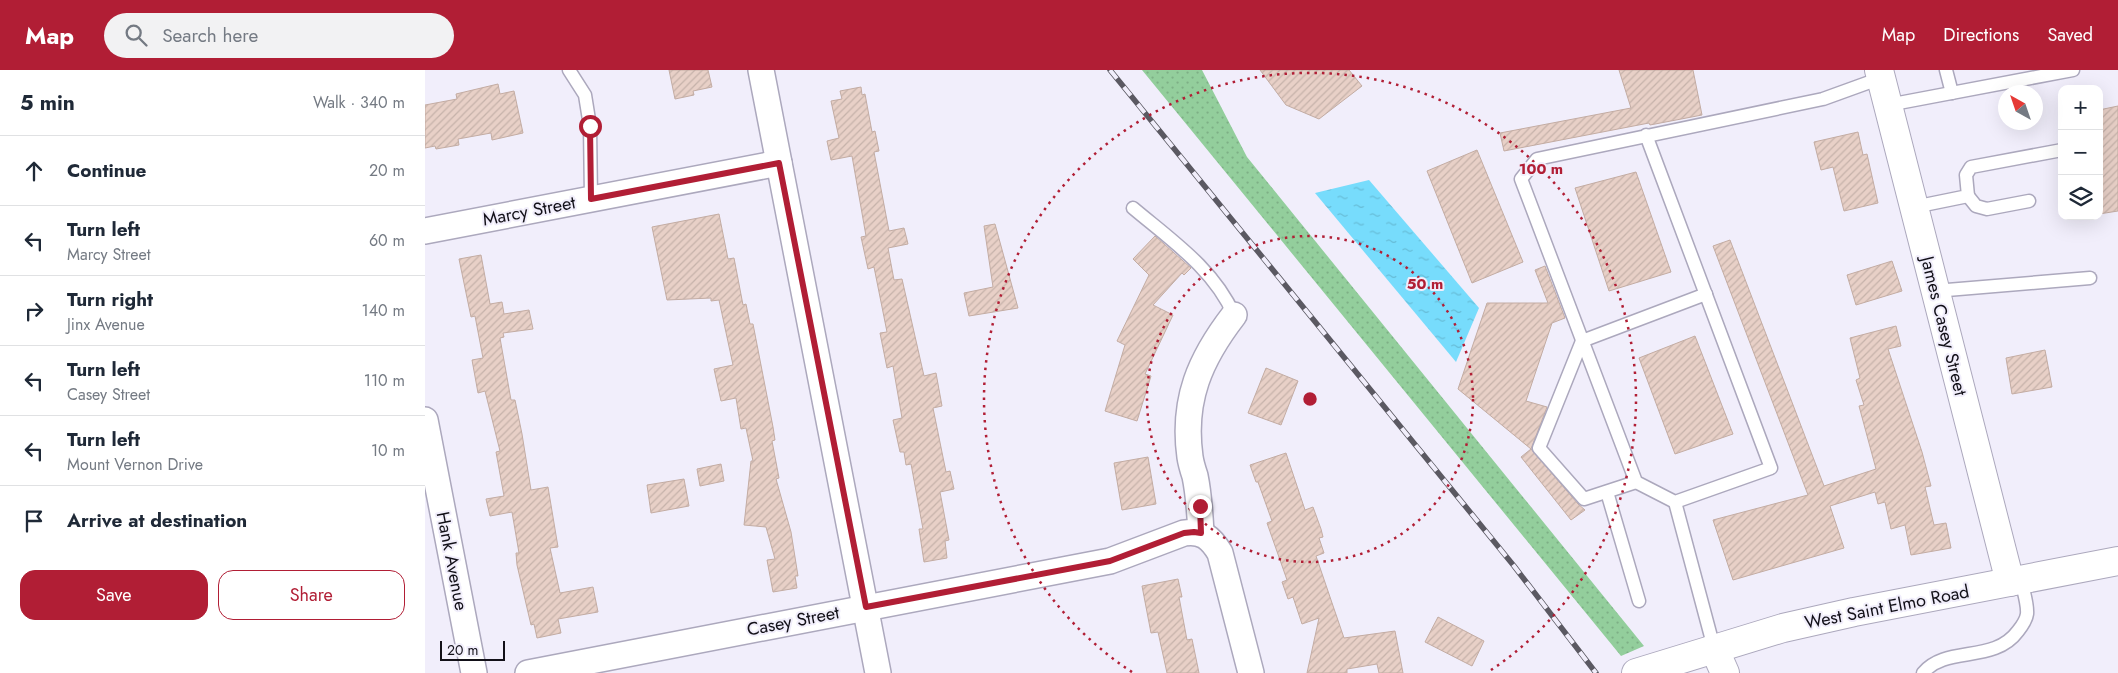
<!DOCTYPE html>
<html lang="en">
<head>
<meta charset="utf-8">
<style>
  :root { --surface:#fff; --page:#f2f2f3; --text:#1f2937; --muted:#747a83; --line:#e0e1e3; --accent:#b11e35 }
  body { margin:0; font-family:Jost,sans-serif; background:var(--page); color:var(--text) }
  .controls { position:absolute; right:15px; top:15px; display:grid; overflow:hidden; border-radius:10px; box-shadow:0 5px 20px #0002 }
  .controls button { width:45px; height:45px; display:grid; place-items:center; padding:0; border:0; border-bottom:1px solid var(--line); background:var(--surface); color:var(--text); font:25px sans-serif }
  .compass { position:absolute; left:1573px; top:15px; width:45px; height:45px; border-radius:50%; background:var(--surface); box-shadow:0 5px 20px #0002; rotate:320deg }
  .scale { position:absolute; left:15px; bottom:12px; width:65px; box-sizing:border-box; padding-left:5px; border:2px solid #121018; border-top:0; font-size:14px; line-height:18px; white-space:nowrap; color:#121018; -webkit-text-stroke:4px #f1eefb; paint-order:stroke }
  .stop { position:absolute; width:15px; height:15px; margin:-11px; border:4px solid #b11e35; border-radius:50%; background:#fff }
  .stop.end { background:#b11e35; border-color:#fff; box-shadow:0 1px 5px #0008 }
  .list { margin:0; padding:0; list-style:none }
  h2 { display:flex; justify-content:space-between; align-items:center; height:65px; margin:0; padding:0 20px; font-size:21px }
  h2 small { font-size:16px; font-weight:400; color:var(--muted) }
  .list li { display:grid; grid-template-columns:32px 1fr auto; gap:15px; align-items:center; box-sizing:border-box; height:70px; padding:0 20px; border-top:1px solid var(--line) }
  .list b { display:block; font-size:19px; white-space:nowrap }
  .list p { margin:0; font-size:16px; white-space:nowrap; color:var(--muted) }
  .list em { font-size:16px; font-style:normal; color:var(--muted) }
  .actions { display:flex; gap:10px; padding:15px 20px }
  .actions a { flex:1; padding:11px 0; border:1px solid var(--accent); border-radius:15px; text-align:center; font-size:18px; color:var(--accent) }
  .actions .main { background:var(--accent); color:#fff }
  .icon { flex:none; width:28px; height:28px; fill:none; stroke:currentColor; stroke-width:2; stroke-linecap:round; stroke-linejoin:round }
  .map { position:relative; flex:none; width:1693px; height:603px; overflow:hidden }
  header { display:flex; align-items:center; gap:30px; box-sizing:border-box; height:70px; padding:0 25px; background:var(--accent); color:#fff }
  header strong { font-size:24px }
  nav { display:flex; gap:28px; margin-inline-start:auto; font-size:18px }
  .search { width:350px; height:45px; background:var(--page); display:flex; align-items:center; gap:12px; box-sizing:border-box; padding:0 18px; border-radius:28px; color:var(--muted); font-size:19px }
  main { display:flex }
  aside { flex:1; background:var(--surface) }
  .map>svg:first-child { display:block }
</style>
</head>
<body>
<header>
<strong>Map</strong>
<div class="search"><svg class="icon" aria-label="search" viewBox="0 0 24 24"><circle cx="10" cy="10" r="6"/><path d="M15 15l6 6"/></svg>Search here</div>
<nav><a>Map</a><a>Directions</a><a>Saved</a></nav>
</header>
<main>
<aside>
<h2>5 min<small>Walk · 340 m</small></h2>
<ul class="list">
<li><svg class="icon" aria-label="ahead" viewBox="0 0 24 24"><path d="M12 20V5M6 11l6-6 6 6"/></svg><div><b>Continue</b></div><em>20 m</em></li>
<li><svg class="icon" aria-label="left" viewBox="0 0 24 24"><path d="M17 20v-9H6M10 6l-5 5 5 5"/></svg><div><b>Turn left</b><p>Marcy Street</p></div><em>60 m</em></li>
<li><svg class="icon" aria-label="right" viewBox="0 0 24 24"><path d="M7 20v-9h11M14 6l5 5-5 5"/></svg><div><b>Turn right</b><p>Jinx Avenue</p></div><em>140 m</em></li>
<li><svg class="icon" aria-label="left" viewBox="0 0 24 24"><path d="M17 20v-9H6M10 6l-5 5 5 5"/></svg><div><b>Turn left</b><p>Casey Street</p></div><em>110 m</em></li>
<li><svg class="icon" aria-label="left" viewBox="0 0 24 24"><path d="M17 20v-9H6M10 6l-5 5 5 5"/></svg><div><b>Turn left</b><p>Mount Vernon Drive</p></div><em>10 m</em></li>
<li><svg class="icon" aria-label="arrive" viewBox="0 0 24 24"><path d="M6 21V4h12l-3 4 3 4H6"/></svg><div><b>Arrive at destination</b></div></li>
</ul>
<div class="actions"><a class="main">Save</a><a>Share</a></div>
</aside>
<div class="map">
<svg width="1693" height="603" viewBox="0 0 1693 603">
  <defs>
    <pattern id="grass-dots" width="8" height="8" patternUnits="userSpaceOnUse" patternTransform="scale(1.25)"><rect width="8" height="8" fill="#93ce9c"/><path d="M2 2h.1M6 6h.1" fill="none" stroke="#7eb086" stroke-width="1.8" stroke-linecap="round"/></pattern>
    <pattern id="water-ripples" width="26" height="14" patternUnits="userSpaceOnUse" patternTransform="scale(1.25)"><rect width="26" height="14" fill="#77dcfc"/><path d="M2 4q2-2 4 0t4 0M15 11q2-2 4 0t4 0" fill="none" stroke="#66bcd7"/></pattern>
    <pattern id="building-hatch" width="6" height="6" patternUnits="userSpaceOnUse" patternTransform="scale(1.25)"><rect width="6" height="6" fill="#e8d0c7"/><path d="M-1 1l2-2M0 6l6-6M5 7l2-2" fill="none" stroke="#c6b2aa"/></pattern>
  </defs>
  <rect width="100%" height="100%" fill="#f1eefb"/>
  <!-- grass -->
  <path fill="url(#grass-dots)" d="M717,0H777L822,87L1219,576L1196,586Z"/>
  <!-- water -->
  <path fill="url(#water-ripples)" d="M944,110L1054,238L1031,292L890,123Z"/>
  <!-- building -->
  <g fill="url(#building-hatch)" stroke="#c3aca3">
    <path d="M244,0H283L287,17L268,21L269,25L250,29Z"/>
    <path d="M835,0H924L937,16L894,49L861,35Z"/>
    <path d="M1194,0H1268L1277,45L1225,55L1224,53L1079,81L1075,63L1206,38Z"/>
    <path d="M73,14L75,24L89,21L98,63L67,70L66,63L33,69L34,75L11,79L10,76L0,78V35L32,29L31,24Z"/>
    <path d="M436,17L437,25L440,24L447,62L450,61L454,81L449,82L464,161L479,158L483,174L463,178L469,210L477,209L499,306L511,303L517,336L508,338L521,402L525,401L529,419L515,422L524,470L520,471L522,488L499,492L494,459H498L486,394L481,395L479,382H475L468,350L477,348L468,296L462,298L455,263L462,262L449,197L443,199L436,167L441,166L427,86L406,90L402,71L414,68L406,31L417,29L415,21Z"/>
    <path d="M1693,36V141L1674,144V40Z"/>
    <path d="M1433,62L1438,85L1442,84L1453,133L1419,141L1408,97L1396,100L1389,72Z"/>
    <path d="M1052,80L1098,192L1047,213L1002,101Z"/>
    <path d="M1211,102L1246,202L1184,221L1150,118Z"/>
    <path d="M294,144L303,189L309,188L318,235L321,234L325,254H328L348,357L350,370L347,371L354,408L351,409L366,462L373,506H370L372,518L348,522L342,490L350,489L341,457L319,455L326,391H328L321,358L316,359L311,328L296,331L289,299L308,295L294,230L286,231V228L242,230L227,157Z"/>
    <path d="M570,154L593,238L544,246L539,223L568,217L559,156Z"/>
    <path d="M730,166L766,198L759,205L757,203L728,235L748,245L720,304L726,306L712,351L680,341L700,275L692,271L724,205L708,189Z"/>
    <path d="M1305,170L1399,416L1451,399L1434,336L1439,335L1431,310L1435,308L1425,268L1471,256L1476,276L1463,279L1497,382L1506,416L1500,417L1509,455L1521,453L1526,478L1486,485L1480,455L1466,459L1460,432L1453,434L1450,422L1405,436L1419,478L1308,510L1288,450L1383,425L1288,176Z"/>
    <path d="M56,185L65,234L77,232L79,244L104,240L108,259L78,263L79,267L75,268L86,330H90L97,364L106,420L123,417L133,477L125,478L135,523L168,517L173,542L133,549L136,563L112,568L109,554L106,555L92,495L91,483H94L87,442L65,446L61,429L79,426L71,382L75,381L60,321L53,323L47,290L58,288L50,246L46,247L34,189Z"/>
    <path d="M1467,191L1477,221L1431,235L1422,205Z"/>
    <path d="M1120,196L1140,248L1127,253L1101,331L1122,337L1106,379L1033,319L1062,233H1123L1110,200Z"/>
    <path d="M1270,266L1308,364L1250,384L1214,288Z"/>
    <path d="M1620,280L1627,317L1587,324L1581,288Z"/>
    <path d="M841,298L873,311L856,355L823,343Z"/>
    <path d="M1106,379L1153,434L1160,440L1146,450L1096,387Z"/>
    <path d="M861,383L880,440L888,437L896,459L898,467L894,468L899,483L891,486L919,568L970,561L978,603H954L952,594L922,599V603H882L894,548L877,554L868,527L863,529L857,512L862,510L842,453L847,451L833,412H831L825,395Z"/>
    <path d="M723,387L731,434L697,440L689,393Z"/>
    <path d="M296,394L299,411L275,416L272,399Z"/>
    <path d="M259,409L264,436L226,443L222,415Z"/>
    <path d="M753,509L757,527H754L762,570L767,569L774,603H742L733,562L726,563L717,516Z"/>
    <path d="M1013,547L1059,571L1047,596L1000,572Z"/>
  </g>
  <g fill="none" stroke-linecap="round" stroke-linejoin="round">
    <!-- service casing -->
    <g stroke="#aca8bd" stroke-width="15">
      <g id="service">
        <path d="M144,0L160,25L165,56L166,129"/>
        <path d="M1521,0L1527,23"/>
        <path d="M1463,35L1648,0"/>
        <path d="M1221,65L1346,398L1250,432L1211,412L1096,109L1112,89L1398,29L1456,8"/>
        <path d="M1543,126L1551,136L1562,139L1604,131"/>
        <path d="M1489,137L1543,126L1541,105L1546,97L1637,80"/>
        <path d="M708,138C746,170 789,199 809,245"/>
        <path d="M1510,221L1665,208"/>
        <path d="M1211,412L1159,429L1114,378L1157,271L1281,224"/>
        <path d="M1182,422L1214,531"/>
        <path d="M1250,432L1289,578"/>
        <path d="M1498,603C1521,575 1569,594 1593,561C1597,556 1601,551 1602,544C1603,534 1598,520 1596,510"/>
      </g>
    </g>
    <!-- minor casing -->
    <g stroke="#aca8bd" stroke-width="28">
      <g id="minor">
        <path d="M336,0L453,603"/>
        <path d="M0,161L354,93"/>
        <path d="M0,350L49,603"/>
        <path d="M776,463C775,444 774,425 770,406C768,400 766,394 765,387C757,330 775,289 809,245"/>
        <path d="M103,603L685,491L759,463C777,460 786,468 795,483L826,603"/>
      </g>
    </g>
    <!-- tertiary casing -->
    <g stroke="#aca8bd" stroke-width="30">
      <g id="tertiary">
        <path d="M1454,0L1585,512"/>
        <path d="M1289,578L1300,603"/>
        <path d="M1211,603L1358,558L1429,542L1693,491"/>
      </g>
    </g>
    <!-- service -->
    <use href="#service" stroke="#fff" stroke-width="12"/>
    <!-- minor -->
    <use href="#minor" stroke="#fff" stroke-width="25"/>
    <!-- tertiary -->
    <use href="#tertiary" stroke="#fff" stroke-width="28"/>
    <!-- rail casing -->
    <g stroke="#5b5962" stroke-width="5.5">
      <path id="rail" d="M685,0L1089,496L1171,603"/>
    </g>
    <!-- rail -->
    <use href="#rail" stroke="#f1eefb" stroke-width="4" stroke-dasharray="11" stroke-linecap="butt"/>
  </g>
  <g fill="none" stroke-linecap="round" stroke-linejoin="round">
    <!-- route -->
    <path stroke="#b11e35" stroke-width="6" d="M165,56L166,129L354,93L441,537L685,491L759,463L769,462L776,463L775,436"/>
  </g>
  <!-- distance rings -->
  <g fill="none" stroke="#b11e35" stroke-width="2.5" stroke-dasharray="2.5 5">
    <circle cx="885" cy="329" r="163"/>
    <path d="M707 602A326 326 0 1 1 1063 602"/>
  </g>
  <g text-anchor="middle" stroke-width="4" stroke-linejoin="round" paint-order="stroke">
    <!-- street labels -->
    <g font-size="18" fill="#121018" stroke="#f1eefb">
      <text transform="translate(104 141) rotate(-11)" y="6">Marcy Street</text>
      <text transform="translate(1519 256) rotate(76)" y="6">James Casey Street</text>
      <text transform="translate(27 491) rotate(79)" y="6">Hank Avenue</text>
      <text transform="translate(1462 537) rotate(-11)" y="6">West Saint Elmo Road</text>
      <text transform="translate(368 551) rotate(-11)" y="6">Casey Street</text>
    </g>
  </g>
  <circle cx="885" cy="329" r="8" fill="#b11e35" stroke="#f1eefb" stroke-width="2.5"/>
  <g font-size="15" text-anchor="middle" font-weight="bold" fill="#b11e35" stroke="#f1eefb" stroke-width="4" stroke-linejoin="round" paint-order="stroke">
    <text x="1116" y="104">100 m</text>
    <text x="1000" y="219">50 m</text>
  </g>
</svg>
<div class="controls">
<button>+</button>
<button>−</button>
<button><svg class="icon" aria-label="layers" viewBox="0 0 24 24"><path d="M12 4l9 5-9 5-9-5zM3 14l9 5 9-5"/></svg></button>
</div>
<svg class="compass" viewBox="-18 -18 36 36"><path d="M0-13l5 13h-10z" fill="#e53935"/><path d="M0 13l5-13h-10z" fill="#747a83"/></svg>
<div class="scale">20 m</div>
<div class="stop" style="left:165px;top:56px"></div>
<div class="stop end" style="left:775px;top:436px"></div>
</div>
</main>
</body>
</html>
